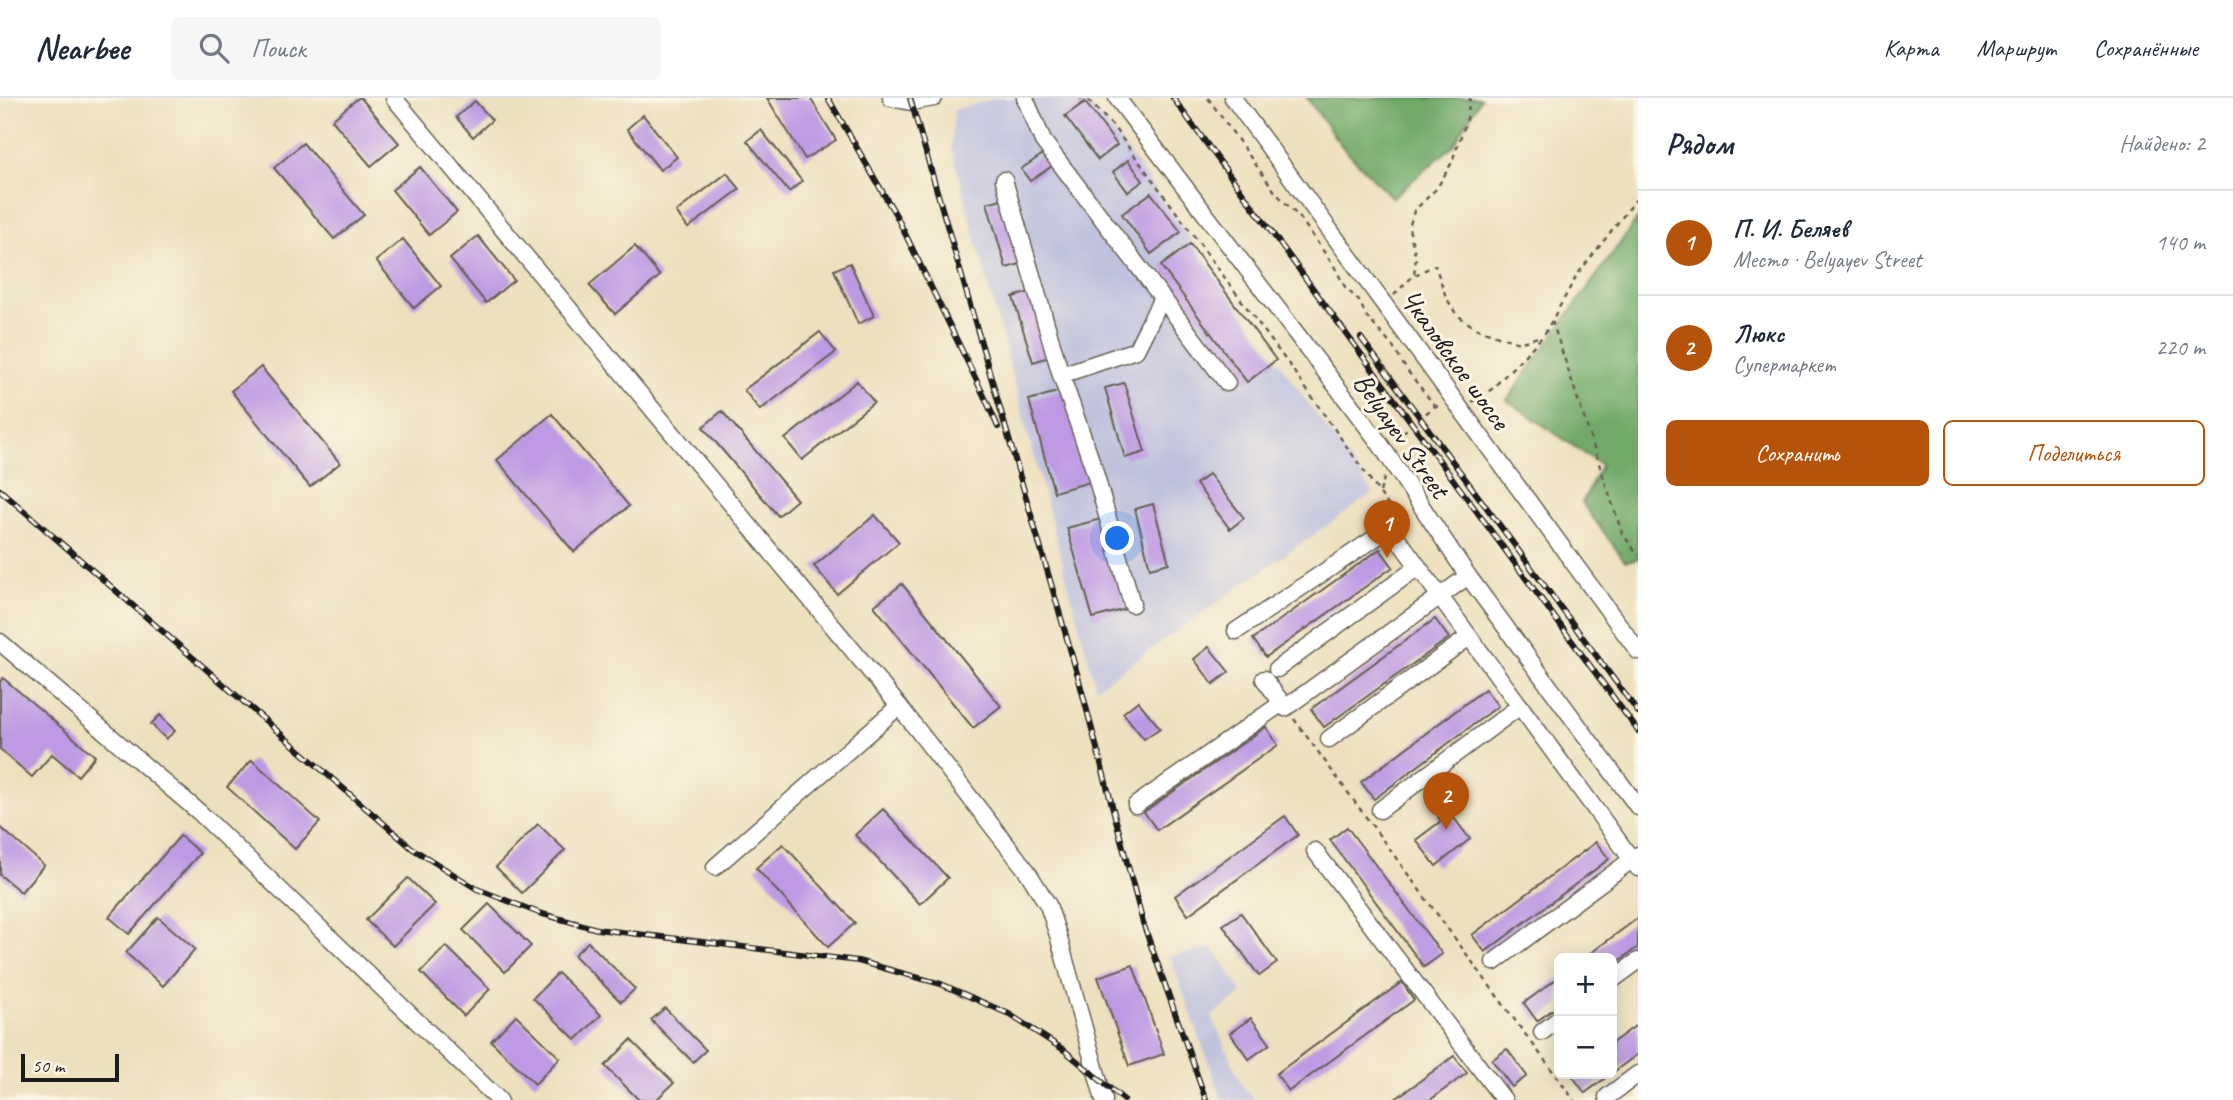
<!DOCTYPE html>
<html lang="ru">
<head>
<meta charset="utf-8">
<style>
  :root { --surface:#fff; --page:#f6f6f7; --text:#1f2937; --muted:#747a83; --line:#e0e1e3; --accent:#b45309 }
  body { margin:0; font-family:Caveat,sans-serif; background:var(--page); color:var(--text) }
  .controls { position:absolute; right:21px; bottom:21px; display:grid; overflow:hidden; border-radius:10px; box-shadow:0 4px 18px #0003 }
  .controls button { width:63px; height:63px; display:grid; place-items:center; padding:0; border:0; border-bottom:2px solid var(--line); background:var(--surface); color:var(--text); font:35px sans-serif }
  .scale { position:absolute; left:21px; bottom:18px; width:98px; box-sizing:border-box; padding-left:7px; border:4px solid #1c1c1c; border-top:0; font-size:19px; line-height:24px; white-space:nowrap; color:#1c1c1c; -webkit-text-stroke:5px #fcf5e5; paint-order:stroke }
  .you { position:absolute; left:1118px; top:441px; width:24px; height:24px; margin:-18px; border:5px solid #fff; border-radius:50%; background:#1a73e8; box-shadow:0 0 0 10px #1a73e833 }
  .badge { display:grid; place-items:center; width:46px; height:46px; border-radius:50%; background:var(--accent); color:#fff; font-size:23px; font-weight:700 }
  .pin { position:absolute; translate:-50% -58px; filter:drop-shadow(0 2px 4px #0008) }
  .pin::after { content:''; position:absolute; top:37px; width:24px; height:21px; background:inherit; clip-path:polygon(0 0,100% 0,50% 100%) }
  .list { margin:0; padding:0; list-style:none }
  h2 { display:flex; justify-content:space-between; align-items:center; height:91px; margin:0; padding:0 28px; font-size:30px }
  h2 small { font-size:23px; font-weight:400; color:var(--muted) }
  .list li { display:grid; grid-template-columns:46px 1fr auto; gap:21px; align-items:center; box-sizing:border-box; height:105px; padding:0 28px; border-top:2px solid var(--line) }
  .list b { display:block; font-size:26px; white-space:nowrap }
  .list p { margin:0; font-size:23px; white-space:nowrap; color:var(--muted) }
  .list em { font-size:23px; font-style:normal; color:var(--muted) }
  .actions { display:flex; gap:14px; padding:21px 28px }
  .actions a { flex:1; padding:16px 0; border:2px solid var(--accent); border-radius:10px; text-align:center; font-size:24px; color:var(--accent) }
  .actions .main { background:var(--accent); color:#fff }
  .icon { flex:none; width:38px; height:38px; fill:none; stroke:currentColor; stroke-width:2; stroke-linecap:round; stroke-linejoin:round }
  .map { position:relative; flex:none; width:1638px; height:1002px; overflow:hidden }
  header { display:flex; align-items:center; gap:42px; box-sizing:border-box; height:98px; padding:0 35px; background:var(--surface); border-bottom:2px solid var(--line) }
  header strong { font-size:33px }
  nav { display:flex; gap:38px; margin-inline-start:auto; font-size:24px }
  .search { width:490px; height:63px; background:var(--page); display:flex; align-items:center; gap:18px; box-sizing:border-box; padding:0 24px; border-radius:10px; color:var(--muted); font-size:26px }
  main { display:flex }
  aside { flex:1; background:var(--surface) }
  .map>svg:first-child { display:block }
</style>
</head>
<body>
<header>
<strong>Nearbee</strong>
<div class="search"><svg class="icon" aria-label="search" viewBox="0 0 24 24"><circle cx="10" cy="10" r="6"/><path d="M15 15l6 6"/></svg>Поиск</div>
<nav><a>Карта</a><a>Маршрут</a><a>Сохранённые</a></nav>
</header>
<main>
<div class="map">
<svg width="1638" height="1002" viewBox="0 0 1638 1002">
  <rect width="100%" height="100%" fill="#fcf5e5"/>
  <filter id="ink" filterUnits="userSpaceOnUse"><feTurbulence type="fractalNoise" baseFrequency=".0143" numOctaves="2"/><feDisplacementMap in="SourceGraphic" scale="14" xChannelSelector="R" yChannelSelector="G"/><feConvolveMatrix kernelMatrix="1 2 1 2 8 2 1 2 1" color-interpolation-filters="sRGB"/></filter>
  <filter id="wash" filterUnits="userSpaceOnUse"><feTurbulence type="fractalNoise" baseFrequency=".00686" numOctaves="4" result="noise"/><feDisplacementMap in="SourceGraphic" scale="28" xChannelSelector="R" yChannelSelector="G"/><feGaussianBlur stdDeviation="1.57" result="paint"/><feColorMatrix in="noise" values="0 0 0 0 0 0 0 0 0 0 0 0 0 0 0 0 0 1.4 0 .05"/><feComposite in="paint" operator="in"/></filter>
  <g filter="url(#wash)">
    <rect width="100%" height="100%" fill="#ede0be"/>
    <!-- industrial -->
    <g fill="#c0c2dd">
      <path d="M996,0H1061L1085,3L1109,28L1373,395L1096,590L951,49L954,12Z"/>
      <path d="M1213,850L1243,895L1212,918L1241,985L1253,1002H1222L1170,858Z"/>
    </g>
    <!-- forest -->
    <g fill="#6fa968" stroke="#466242" stroke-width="2">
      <path d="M1307,0H1481L1454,47L1392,100L1340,46Z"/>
      <path d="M1638,120V461L1625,463L1582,405L1601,367L1507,302Z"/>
    </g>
    <g id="blocks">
      <!-- building -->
      <g fill="#bd9ae3">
        <path d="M358,0H361L399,45L371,68L332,22Z"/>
        <path d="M767,0H810L836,42L805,61Z"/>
        <path d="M475,3L492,22L473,39L456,19Z"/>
        <path d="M1085,4L1117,47L1098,62L1065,18Z"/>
        <path d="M643,17L677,59L660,72L627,31Z"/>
        <path d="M761,32L802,83L789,94L747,43Z"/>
        <path d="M303,45L364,117L334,141L274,70Z"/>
        <path d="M1046,54L1055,66L1030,83L1021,71Z"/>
        <path d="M1128,62L1143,83L1128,94L1113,74Z"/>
        <path d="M420,69L457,114L429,137L392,92Z"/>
        <path d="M727,75L740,91L688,130L676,114Z"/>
        <path d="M1151,95L1181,134L1151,156L1122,116Z"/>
        <path d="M1005,100L1024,165L1006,170L987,105Z"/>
        <path d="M478,138L514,182L486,205L450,161Z"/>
        <path d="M403,141L441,188L414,210L376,163Z"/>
        <path d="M1190,146L1276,262L1247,284L1161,168Z"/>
        <path d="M635,148L660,178L615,216L589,187Z"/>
        <path d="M850,165L874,218L858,226L834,172Z"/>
        <path d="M1033,193L1052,258L1033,264L1013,199Z"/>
        <path d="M820,234L836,254L760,312L744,292Z"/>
        <path d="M261,269L340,365L310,389L231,293Z"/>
        <path d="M857,283L874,304L802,362L785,341Z"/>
        <path d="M1124,285L1145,354L1125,360L1105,290Z"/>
        <path d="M1064,292L1090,384L1054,394L1029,302Z"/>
        <path d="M722,313L797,402L778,418L703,329Z"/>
        <path d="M552,316L629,408L574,454L497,362Z"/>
        <path d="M1209,376L1244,420L1230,431L1196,386Z"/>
        <path d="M1153,406L1169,465L1150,470L1135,411Z"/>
        <path d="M875,417L899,444L837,496L814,468Z"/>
        <path d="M1101,421L1126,511L1093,520L1067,430Z"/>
        <path d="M1380,451L1393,469L1266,559L1253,541Z"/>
        <path d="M902,486L1001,608L973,630L874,508Z"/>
        <path d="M1435,521L1449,540L1324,629L1311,611Z"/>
        <path d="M1209,549L1229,574L1213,586L1194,561Z"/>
        <path d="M3,580L95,658L78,678L52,656L32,679L0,651V584Z"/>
        <path d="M1485,591L1498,608L1374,701L1361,684Z"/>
        <path d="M1138,603L1160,630L1144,641L1123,615Z"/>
        <path d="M160,617L175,633L166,641L151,626Z"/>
        <path d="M1266,629L1278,647L1157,732L1144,714Z"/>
        <path d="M252,662L320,724L295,751L227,689Z"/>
        <path d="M883,711L948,780L920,806L855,737Z"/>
        <path d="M1447,711L1470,741L1436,768L1416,742L1441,723L1438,719Z"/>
        <path d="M1285,718L1298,737L1188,817L1175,798Z"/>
        <path d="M538,726L565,752L522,795L496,769Z"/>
        <path d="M0,729L44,767L21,794L0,777Z"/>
        <path d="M1347,729L1442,856L1424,869L1330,742Z"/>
        <path d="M180,738L200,755L129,836L109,819Z"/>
        <path d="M1596,744L1609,761L1485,854L1472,837Z"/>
        <path d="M783,746L855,825L828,849L756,770Z"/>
        <path d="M408,780L435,806L393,848L366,822Z"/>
        <path d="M489,806L531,848L505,874L463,832Z"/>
        <path d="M1241,815L1277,865L1259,878L1223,827Z"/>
        <path d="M158,819L195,851L163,888L126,855Z"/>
        <path d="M1638,820V849L1612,868V860H1584Z"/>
        <path d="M588,844L635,891L621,904L574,857Z"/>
        <path d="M446,848L490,891L464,918L421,874Z"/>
        <path d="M1133,867L1164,956L1129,968L1098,879Z"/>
        <path d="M558,875L601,917L576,942L533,900Z"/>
        <path d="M1559,879V907L1537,923L1524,905Z"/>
        <path d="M1402,884L1414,902L1289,993L1276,976Z"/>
        <path d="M665,910L706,952L693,964L651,922Z"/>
        <path d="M516,917L560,960L535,986L491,943Z"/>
        <path d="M1251,920L1270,946L1249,961L1230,935Z"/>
        <path d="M1638,926V956L1612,975V945Z"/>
        <path d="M631,942L674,985L656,1002H639L605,968Z"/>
        <path d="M1507,951L1527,978L1512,989L1492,962Z"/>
        <path d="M1454,958L1467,975L1430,1002H1394Z"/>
        <path d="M1571,976H1611L1585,995Z"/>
      </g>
    </g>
  </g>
  <g filter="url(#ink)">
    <use href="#blocks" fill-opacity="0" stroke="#656155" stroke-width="2"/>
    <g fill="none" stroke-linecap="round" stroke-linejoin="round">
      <!-- minor casing -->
      <g stroke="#656155" stroke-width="19">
        <g id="minor">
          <path d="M394,0L899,608L1027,773L1048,807L1058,837L1104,1002"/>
          <path d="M891,0L911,4L934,0"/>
          <path d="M1025,0L1043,43L1227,285"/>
          <path d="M1117,0L1378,343L1468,478L1638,709"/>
          <path d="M1233,0L1638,553"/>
          <path d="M1004,82L1061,277L1094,371L1132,506"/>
          <path d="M1061,277L1136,252L1162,200"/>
          <path d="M1236,533L1390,430L1638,770"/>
          <path d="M0,544L199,714L499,1002"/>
          <path d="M1277,571L1418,469"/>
          <path d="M1264,581L1282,605"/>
          <path d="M1329,641L1469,539"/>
          <path d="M1136,707L1282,605L1285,610L1468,478"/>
          <path d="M1380,712L1520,608"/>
          <path d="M1315,753L1504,1002"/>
          <path d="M715,769L899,608"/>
          <path d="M1494,864L1638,757"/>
          <path d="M1612,882L1638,863"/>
          <path d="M1542,934L1559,921"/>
          <path d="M1607,999L1638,976"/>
        </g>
      </g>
      <!-- path -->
      <g stroke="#656155" stroke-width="2.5" stroke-dasharray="5 5" stroke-linecap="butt">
        <path d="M1079,0L1087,1L1112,27L1290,268L1395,417"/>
        <path d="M1208,0L1276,95L1300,120L1334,168L1345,189L1359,203L1367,219L1393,249L1406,271L1435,308"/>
        <path d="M1415,177L1435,167L1446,199L1456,216L1475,230L1519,245L1541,238"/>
        <path d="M1394,197L1414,177L1416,160L1409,130L1414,113L1437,90L1451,66L1467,21L1470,0"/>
        <path d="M1552,223L1622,435L1638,457"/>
        <path d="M1472,304L1492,291L1544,237L1577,177L1638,99"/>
        <path d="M1395,341L1435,308L1443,309"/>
        <path d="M1380,394L1385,377"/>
        <path d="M1294,621L1528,940"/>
        <path d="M1532,945L1574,1002"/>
      </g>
      <!-- minor -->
      <use href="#minor" stroke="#fff" stroke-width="16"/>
      <!-- rail casing -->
      <g stroke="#1c1c1c" stroke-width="6">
        <g id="rail">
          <path d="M828,0L897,119L986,302L998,329"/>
          <path d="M910,0L1079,582L1143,825L1206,1002"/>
          <path d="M1173,0L1638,633"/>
          <path d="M1361,240L1638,614"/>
          <path d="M0,392L413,751L477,791L539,815L597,831L858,863L941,886L1009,916L1064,952L1124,1002"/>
        </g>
      </g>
      <!-- rail -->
      <use href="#rail" stroke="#fcf5e5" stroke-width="3.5" stroke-dasharray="10" stroke-linecap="butt"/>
    </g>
  </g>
  <g text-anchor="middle" stroke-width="6" stroke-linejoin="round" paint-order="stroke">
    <!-- street labels -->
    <g font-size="28" fill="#1c1c1c" stroke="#fcf5e5">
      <text transform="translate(1456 261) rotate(54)" y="10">Чкаловское шоссе</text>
      <text transform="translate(1402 337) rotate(55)" y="10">Belyayev Street</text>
    </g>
  </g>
</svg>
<div class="controls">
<button>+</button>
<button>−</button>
</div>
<div class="scale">50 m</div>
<div class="you"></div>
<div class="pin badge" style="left:1387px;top:460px">1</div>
<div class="pin badge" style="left:1446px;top:732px">2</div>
</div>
<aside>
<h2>Рядом<small>Найдено: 2</small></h2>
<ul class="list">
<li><span class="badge">1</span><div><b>П. И. Беляев</b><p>Место · Belyayev Street</p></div><em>140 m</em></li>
<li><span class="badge">2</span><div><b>Люкс</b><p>Супермаркет</p></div><em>220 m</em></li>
</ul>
<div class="actions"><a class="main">Сохранить</a><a>Поделиться</a></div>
</aside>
</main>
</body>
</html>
